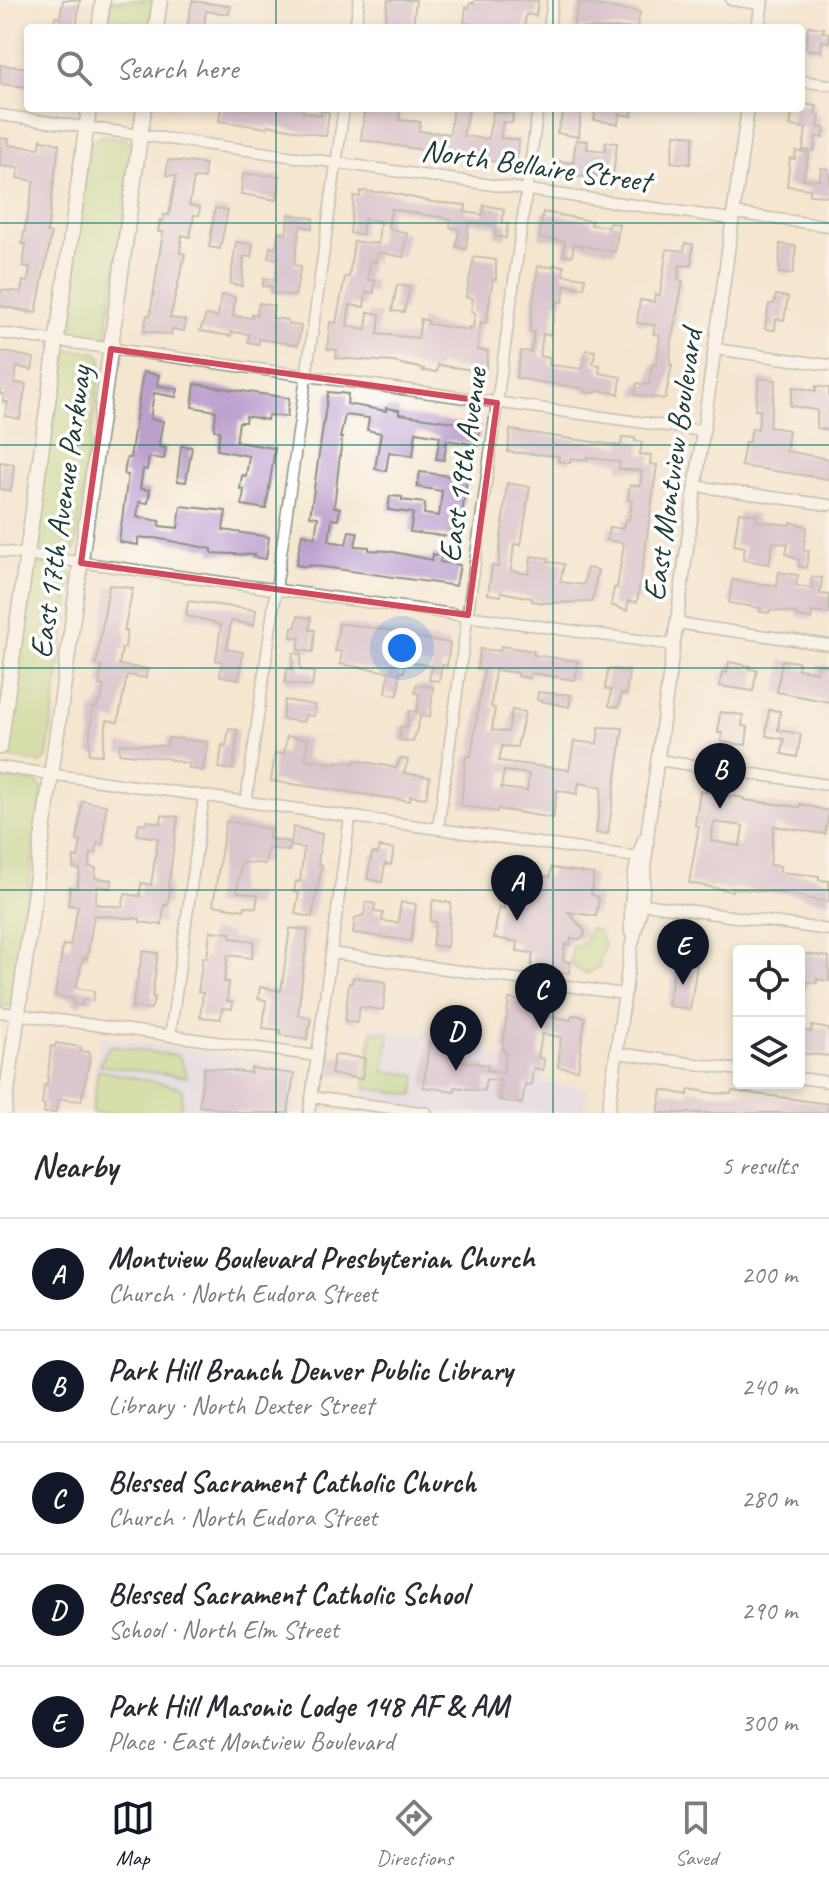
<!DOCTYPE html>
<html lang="en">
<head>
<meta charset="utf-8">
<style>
  :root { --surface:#fff; --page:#f2f2f3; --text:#2b2b33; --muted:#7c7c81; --line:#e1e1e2; --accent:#111827 }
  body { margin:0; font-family:Caveat,sans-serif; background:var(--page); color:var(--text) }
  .controls { position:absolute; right:24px; bottom:24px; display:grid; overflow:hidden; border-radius:8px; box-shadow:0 4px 12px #0003 }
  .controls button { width:72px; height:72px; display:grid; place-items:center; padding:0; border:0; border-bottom:2px solid var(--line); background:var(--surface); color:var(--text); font:40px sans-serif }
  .you { position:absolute; left:402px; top:648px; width:28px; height:28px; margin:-20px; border:6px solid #fff; border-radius:50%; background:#1a73e8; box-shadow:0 0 0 12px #1a73e833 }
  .badge { display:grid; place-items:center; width:52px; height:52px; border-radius:50%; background:var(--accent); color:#fff; font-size:26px; font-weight:700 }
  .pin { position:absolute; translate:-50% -66px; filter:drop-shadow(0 2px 4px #0008) }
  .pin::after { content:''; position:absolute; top:42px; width:28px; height:24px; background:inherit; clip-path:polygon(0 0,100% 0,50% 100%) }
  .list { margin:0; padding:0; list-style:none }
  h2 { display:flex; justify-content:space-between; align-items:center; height:104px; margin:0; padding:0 32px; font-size:34px }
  h2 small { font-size:26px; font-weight:400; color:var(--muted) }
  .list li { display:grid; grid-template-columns:52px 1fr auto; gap:24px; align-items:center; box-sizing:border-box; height:112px; padding:0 32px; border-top:2px solid var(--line) }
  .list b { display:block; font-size:30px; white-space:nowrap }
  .list p { margin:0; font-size:26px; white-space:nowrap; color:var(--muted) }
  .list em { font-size:26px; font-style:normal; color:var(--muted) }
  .icon { flex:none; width:44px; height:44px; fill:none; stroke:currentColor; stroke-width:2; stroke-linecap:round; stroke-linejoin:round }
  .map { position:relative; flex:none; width:829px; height:1113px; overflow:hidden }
  .search { position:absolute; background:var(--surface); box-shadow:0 4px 12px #0003; left:24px; right:24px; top:24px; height:88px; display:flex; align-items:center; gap:20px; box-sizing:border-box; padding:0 28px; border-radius:8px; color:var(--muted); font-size:30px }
  .sheet { height:664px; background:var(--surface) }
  nav { display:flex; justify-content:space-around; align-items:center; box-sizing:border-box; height:112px; border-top:2px solid var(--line); background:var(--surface); font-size:22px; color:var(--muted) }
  nav a { display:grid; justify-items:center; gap:4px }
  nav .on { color:var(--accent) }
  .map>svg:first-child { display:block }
</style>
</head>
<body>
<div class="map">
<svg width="829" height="1113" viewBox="0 0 829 1113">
  <rect width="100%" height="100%" fill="#fff"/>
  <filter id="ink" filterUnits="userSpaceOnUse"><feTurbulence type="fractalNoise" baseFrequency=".0125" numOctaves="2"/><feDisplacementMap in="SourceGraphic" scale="16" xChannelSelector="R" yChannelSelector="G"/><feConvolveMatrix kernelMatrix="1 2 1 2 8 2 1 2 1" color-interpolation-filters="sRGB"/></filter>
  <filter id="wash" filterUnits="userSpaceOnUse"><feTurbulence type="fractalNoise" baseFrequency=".006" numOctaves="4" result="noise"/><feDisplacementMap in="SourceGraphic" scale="32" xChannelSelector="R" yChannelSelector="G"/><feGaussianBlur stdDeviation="1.8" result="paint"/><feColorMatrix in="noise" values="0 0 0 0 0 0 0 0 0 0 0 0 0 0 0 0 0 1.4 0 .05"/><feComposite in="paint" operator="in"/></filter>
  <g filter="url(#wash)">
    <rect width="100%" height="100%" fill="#f4e6cf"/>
    <!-- built -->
    <g fill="#dad6f7">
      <path d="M373,1026L422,1033L423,1029L489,1037L487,1054L528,1060L530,1055L546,1057L543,1082L588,1089L585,1113H362Z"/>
      <path d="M100,1037L304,1066L297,1113H90Z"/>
    </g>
    <!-- green -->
    <g fill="#b3d67f" stroke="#698a5a" stroke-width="2">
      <path d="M111,0H154L151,28H107Z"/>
      <path d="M101,136L126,139L133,148L106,336L101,340L70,335L65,325L90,143Z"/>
      <path d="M70,350L97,353L102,358L75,550C64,556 41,552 34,542L62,352Z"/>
      <path d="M39,562L67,566L72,576L47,758L40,763L11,758L6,750L31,565Z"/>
      <path d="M11,779L36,782L43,789L13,1000L10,1006H0V786L2,781Z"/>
      <path d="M589,928L599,931L604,946L599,967L586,974L574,967L571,962L573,945L585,942Z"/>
      <path d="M372,1031L389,1033L384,1071L417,1075L414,1095L365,1088Z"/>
      <path d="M109,1046L179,1056L187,1077L99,1065Z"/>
      <path d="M98,1070L179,1087L183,1090L180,1113H92Z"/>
    </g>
    <g id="blocks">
      <!-- building -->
      <g fill="#bc9fcd" fill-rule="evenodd">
        <path d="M63,0H80L76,28H53L55,17L60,18Z"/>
        <path d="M388,0H416L413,26L385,22Z"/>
        <path d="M475,0H533L538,1L536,16L526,14L524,28H494L464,23L466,7L469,8L470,3H474Z"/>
        <path d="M192,1L230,6L229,14L206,11L204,28H187Z"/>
        <path d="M579,3L640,12L637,28H573Z"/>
        <path d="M808,26L824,28L823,32L829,33V42L822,41L821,51L806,49Z"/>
        <path d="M0,65L28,68V87L0,84Z"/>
        <path d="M803,104L817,106L815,115L820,116L818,127L825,128L823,138L816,137L814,151L803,150L806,128L790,126L793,108H801Z"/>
        <path d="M221,108H303V112L321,115V111L329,112L326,136L268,125L267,128L219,121Z"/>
        <path d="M369,108H401L399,120L420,122L419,131L450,134L453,108H469L463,136L488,139L493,112L513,113L512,123L503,122L500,138L519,140L516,165L361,140L364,113H368Z"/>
        <path d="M565,108H581L579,137L557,133Z"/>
        <path d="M596,108H633L632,116L619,114L618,124L594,120Z"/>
        <path d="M675,134L694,136L690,164L671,162Z"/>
        <path d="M1,138L9,139L8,145L40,148L41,139L59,144L47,233L51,234L49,247L36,313L0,306L1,290L21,292L23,281L28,282L30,267L23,266L26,244H22L34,181L17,178L19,168L0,166Z"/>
        <path d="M576,140L588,141L587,149L605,151L606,142L617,143L613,175L584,174V177L577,176L576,178L557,176L558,161L573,163Z"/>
        <path d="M796,151L809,153L803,179L820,180L821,168L829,169V196L810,195V189L787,186L790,158L795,159Z"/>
        <path d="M168,160L205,164L204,179L194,178L189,205L200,207L199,215H194L190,237L182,235L180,253L185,254L170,318L185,320L184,331L172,329L171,335L144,331L147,315L150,316L163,232H158L160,220L163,221L164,215H169L176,176L166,175Z"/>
        <path d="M243,174L280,176L277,200L241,194Z"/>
        <path d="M361,191L392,193L432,202L466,205L465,212L483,215L484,205L504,209L502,223L508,224L506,238L495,236L496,226L469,222L466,249L456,247L459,229L450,227L451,219L391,209L388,228L407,233L403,257L377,252L376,262L370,261L368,280H375L374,293L366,292L364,307L350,305L347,326L366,329L368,312L380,314L378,334L418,338L421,319L429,321L428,324L469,330V327L473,328L475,313L471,312L473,298L466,297L474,257L496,260V280L493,279L486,323L481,322L477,350L488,351L486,372L438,365L437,372L423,371L424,369L393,362L336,358L337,350L327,349L330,322L336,323L345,277H349L354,241L378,244L380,221L364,219L362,235L350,233L354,196L360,197Z"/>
        <path d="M215,208L228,210L220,249L209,247Z"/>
        <path d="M543,212L592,221L591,225L609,227V223L619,224L615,252L574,244L572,256L563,255L565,241L539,238Z"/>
        <path d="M289,214L313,218L312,228L301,226L299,234L294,265L301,266L295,296L271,293L272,287L263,286L264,278L275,280L278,259L268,258L270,247L276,248L278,232L286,234Z"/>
        <path d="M236,242L253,244L251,257L244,256L242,286L230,284Z"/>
        <path d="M685,243L693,244L691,266L680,265L678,280L683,281L671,343L670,365H672L665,399L635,395L637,383L649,385L652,364L656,365L660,335L653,334L655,325L637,323L640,300L654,302L655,294L660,295L667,249L684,251Z"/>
        <path d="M780,244L796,246L793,274L779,273Z"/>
        <path d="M553,265L564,266L563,275L585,278L584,288L565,285L563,302L557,301L550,335L543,334L540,356L550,358L549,365L583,369L586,350L595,351L593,364L600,365L599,373L621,377L619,394L597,390L596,393L584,392L585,389L516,378L521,351L531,352L534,332H530L531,315L538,266L553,267Z"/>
        <path d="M397,285L410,287L404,312L392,311Z"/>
        <path d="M221,295L235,297L233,316L252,318V314L257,315L259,303L274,306L272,318L288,320V324L301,326L298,345L259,339V344L248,342L249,334L232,332L231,336L200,331L206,315L218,317Z"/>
        <path d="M776,295L788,297L784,320L776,319L775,330L765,329L769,304H774Z"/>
        <path d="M0,351L34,358L32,370L17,367L15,383L26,384L20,419L5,416L8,402H3L4,394H0Z"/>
        <path d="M143,372L159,375L157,385L178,389L176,397L154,393L150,419L163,421L159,443L160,447L166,448L164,459L149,457L147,470L143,469L140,489L150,490L148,503L139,502L137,517L160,521L159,526L178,528L181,506L226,511L223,530L269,537L266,559L253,557L254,555L212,553V549L155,538H138V545L119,542L128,475L124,474L127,458H130Z"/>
        <path d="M759,378L776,380L769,427L789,430L786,451L829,459V479L741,466L745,442H749L752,428L758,429L760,410H755Z"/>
        <path d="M195,384L289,398L287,417L268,415L267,420L246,416L245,422H239L236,442L275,448L266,509L242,505L244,489H240L242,475L246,476L249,456L217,450L220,431L214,430L216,411L192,407Z"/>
        <path d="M816,386L829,388V430L817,428V410L790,406L793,387L816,391Z"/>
        <path d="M328,392L348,394L347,404L386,411V408L399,410V414L480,426L478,445L447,440L444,460L436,459L440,436L416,432L413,456L389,452L386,471L375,469L381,433L367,430L369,418L345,415L340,438H342L334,507L340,508L338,520L332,519L329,541L346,544L349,531L358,532L355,546L369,547V550L389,551L432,560L433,554L441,556L440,562L460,565L456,586L309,565L308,567L296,565L302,534L315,537L318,517L310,516Z"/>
        <path d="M510,430L621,446L622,437L635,438V441L642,442L640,454L651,455L650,464L657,465L644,558L637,602L628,601L627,611L611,605L614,588H617L624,543L607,540L609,527L623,529L625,519L629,520L632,501L628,500L630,485L640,486L642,471L619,469L620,462L587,457V460L571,458L570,463L558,461L559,456L508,452Z"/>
        <path d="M181,446L192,447L186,482L177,481Z"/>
        <path d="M0,462L14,464L11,491L0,489Z"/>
        <path d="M420,472L467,478L459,538L410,532L413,513L388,510L390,496L402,497V500L425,503L424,514L439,516L442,491L417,487Z"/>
        <path d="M507,483L530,487L521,545L514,544L511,571L529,574L531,556L549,558L548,562L564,564L560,582L584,585L587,568L598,570L592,602L544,603L532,601V598L501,592V596L488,594L492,566L498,567Z"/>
        <path d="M739,512L757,515L756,521L790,525L791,522L807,527L803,550L809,551L806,568L798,566L799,560L786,554L788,544L773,542L769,564L743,560L745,547L734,545Z"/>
        <path d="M779,572L798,575L796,586L811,588L812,577L822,578L820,594L829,595V614L812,612L811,619L797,617V613L769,610V613L760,612L761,608L729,603L732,580L777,586Z"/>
        <path d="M109,585L133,588L124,631H127L125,648H122L119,665L147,669L146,678L127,675L118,722L107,720L102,755L89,754L92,707L97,708L98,701L101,702L104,686L99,685L102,666L96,665Z"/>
        <path d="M188,601L256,610L254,625L231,621L227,649L243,652L239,679L220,676L222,662L216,660L221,625L215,624V622L186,616Z"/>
        <path d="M298,616L311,618L310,630H315L313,652L298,650L300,638L291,637L292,627H296Z"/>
        <path d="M339,623L413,634L412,637L450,643L447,666L442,665L439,681L429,680L432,666L405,661L404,672H400L398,695L386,693L389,672L340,664L342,652L335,651Z"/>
        <path d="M501,646L534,651L533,655L578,661L575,680L531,673L530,678L518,676V673L495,670L491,707L495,708L492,730L508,732L512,710L525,712L517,747L502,746L499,761L569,770L574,741L597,744L599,727L623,728L608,834L596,833L602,787L579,783L577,794L557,790L553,818L498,809L497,812L461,805L466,756H471L484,670L477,669L480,649L500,651ZM504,771L529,774L527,791L501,788Z"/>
        <path d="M293,653L301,654L300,670L314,672L312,687L285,683L287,669H292Z"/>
        <path d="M782,660L799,662L798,669L817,672L818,665L829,666V702L777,692Z"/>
        <path d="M729,662L750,666L749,669L757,670L753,691L720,686L722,672L727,673Z"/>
        <path d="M608,669L629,671L626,695L621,694L619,707L609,706L611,690L605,689Z"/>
        <path d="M416,685L433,687L430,717L421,715L413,742L399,740L401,726L407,727L409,711L417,712L419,693H415Z"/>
        <path d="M538,692L571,695L569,707L537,700Z"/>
        <path d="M285,700L315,705L314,716L305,715L304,722L282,719Z"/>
        <path d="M769,710L780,711L778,730L801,734L797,757L782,754L784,739L766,736Z"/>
        <path d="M720,712L743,715L742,726L748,727L746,745L721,742L722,733H718Z"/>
        <path d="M229,729L238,730L233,770L219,768L222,745L226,746Z"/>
        <path d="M287,736L308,739L305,759L310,760L337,764L338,761L354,763L355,760L397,768L400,758L408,760L404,773L430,777L426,798L410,796V801L271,781L275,753L284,754Z"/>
        <path d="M168,738L208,742L203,771L188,768L189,764L165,758L119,753L120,744L167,746Z"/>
        <path d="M700,791L744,798V800L800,807V804L829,811L825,834L774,826L770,865L780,866V872L819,876V880L829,881V902L804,898V896L733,888L732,891L689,883L699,826L695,825ZM714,822L743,826L740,846L711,841Z"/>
        <path d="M82,801L106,805L103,844L97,843L96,853H91L89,867L96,868L95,878L112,880L111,888L97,886L95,904L122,907L125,894L140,896L141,883L151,885L158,838L137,835L139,823L147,824V821L161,823L162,815L178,817L168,887H170L168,905H164L162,925L140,922V919L94,915L87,959L83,958L76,988L94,991L93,1001L83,1000L82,1006L73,1004L74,999L55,996L63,945L70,946L78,906L68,905L70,887L77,888L80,869L73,868L74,857L78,858L81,841L77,840Z"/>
        <path d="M226,821L270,829L269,839L290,842L289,851L268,848L265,864L241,862L237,892L258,895L256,908L245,906L244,910L213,905Z"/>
        <path d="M293,827L322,834L318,864L322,865L312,917L295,914L299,893L294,892L296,881L300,882L304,848L291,846Z"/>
        <path d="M379,847L394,849L391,865L385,864L382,882L367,879L372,853L378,854Z"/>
        <path d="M516,864L529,866L528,874L550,877L551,868L594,874L591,895L596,896L599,900L596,916L568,912L585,931L584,936L579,939L571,938L570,945L565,944L563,961L571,962L569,973L531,968L533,953L517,951L518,942L494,938L499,907L504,908L510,871L514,872Z"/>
        <path d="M433,900L451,903L447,947L432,945L436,922L430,921Z"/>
        <path d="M366,902L375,904L374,912L383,913L382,921L398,923L401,902L416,904L411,941L353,933L355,918L364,915Z"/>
        <path d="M290,928L308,930L298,1015L311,1018L307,1039L280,1035L281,1030L263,1028L266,1000L258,999L260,987L281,991Z"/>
        <path d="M210,931L231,933L230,938L254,941L252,958L228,955L224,982H229L227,1001L233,1002L232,1009L222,1008L221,1019L200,1017L203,993L198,992L203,957L207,958Z"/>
        <path d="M143,951L158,953L152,997H155L151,1009L132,1007Z"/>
        <path d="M799,953L829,957V981L817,979V983L807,982L804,1004H799Z"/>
        <path d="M675,962L697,965L690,1009L668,1006Z"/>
        <path d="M353,977L386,982L383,1010L360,1007L357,1023L345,1021L349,983H352Z"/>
        <path d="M509,999L539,1003L537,1015L571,1020L572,1015L585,1017L578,1070L558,1067L561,1037L542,1034L538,1058L544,1059L543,1070L533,1068L531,1085L525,1084L522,1104L499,1100L501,1081L486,1079L484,1091L455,1087V1091L423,1087L430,1039L461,1043L459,1061L488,1065L487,1070L503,1073L506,1052L502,1051Z"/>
        <path d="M812,1026L829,1029V1056L799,1053V1030L811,1032Z"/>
        <path d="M56,1043L81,1047L80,1051L90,1052L89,1063L81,1101L59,1099L55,1113H44L45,1105L42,1104L44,1085L47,1086L51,1046L55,1047Z"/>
        <path d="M334,1055L365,1058L362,1079L331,1074Z"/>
        <path d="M204,1067L251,1073V1068L294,1074L288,1113H247L199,1106Z"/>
        <path d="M689,1089L713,1093L731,1094L732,1091L772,1096L829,1104L827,1113H658L662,1090L688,1095Z"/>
      </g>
    </g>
  </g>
  <g filter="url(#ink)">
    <use href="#blocks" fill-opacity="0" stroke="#8a9282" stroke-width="2"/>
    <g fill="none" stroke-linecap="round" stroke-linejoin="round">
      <!-- minor casing -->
      <g stroke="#8a9282" stroke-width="13">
        <g id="minor">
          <path d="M731,0L761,4"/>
          <path d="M355,28L359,0"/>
          <path d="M549,28L553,0"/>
          <path d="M801,81L829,85"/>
          <path d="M0,115L732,219"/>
          <path d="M733,213L829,226"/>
          <path d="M0,333L703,431"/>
          <path d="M715,349L829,365"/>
          <path d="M695,486L829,505"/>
          <path d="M0,551L674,645"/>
          <path d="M676,623L829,645"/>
          <path d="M657,760L829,785"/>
          <path d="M0,767L644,858"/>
          <path d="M246,802L344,108"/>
          <path d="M438,829L538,108"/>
          <path d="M637,903L829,930"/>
          <path d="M331,953L624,994"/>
          <path d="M0,1012L317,1056"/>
          <path d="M170,1036L204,796"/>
          <path d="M617,1053L739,1070"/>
          <path d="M799,1078L829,1082"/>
          <path d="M311,1097L427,1113"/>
          <path d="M309,1113L350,817"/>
        </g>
      </g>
      <!-- tertiary casing -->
      <g stroke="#8a9282" stroke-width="15">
        <g id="tertiary">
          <path d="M758,28L762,0"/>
          <path d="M631,932C630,901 633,869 644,840"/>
          <path d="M608,1113L631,948L642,904L648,829L748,108"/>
        </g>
      </g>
      <!-- secondary casing -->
      <g stroke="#8a9282" stroke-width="17">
        <g id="secondary">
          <path d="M99,28L103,0"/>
          <path d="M156,28L160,0"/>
          <path d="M0,747L89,108"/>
          <path d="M4,1113L144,108"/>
        </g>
      </g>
      <!-- minor -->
      <use href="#minor" stroke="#fff" stroke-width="10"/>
      <!-- tertiary -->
      <use href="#tertiary" stroke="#fff" stroke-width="12"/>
      <!-- secondary -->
      <use href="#secondary" stroke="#fff" stroke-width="14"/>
    </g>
  </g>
  <!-- marked area -->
  <path d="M0 0H829V1113H0ZM111,349L497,403L468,615L81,563Z" fill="#f4e6cf" fill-opacity=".55" fill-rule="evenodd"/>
  <path fill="none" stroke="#d1495b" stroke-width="6" stroke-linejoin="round" d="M111,349L497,403L468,615L81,563Z"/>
  <!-- grid -->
  <path fill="none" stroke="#0f766e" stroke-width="2" stroke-opacity="0.55" d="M276,0V28M553,0V28M276,108V1113M553,108V1113M0,223H829M0,445H829M0,668H829M0,890H829"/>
  <g text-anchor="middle" stroke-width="7" stroke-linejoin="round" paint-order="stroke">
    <!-- street labels -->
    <g font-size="32" fill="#1f3d34" stroke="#fff">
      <text transform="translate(536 165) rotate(8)" y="11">North Bellaire Street</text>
      <text transform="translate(462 465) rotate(-82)" y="11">East 19th Avenue</text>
      <text transform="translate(672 465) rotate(-82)" y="11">East Montview Boulevard</text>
      <text transform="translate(60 512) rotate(-82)" y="11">East 17th Avenue Parkway</text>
    </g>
  </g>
</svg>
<div class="controls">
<button><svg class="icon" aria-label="locate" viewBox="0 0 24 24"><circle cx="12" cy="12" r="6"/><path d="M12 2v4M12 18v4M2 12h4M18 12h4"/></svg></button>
<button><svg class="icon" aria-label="layers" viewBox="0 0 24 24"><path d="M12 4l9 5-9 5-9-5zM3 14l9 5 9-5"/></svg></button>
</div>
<div class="you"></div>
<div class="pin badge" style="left:517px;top:921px">A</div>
<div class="pin badge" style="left:720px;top:809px">B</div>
<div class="pin badge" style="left:541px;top:1029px">C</div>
<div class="pin badge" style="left:456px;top:1071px">D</div>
<div class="pin badge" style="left:683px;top:985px">E</div>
<div class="search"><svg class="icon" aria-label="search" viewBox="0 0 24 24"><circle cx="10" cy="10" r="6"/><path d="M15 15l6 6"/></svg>Search here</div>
</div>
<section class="sheet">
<h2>Nearby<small>5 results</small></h2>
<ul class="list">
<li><span class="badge">A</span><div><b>Montview Boulevard Presbyterian Church</b><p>Church · North Eudora Street</p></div><em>200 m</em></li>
<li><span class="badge">B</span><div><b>Park Hill Branch Denver Public Library</b><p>Library · North Dexter Street</p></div><em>240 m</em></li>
<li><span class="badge">C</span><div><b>Blessed Sacrament Catholic Church</b><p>Church · North Eudora Street</p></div><em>280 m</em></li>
<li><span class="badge">D</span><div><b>Blessed Sacrament Catholic School</b><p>School · North Elm Street</p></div><em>290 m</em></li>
<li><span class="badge">E</span><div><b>Park Hill Masonic Lodge 148 AF &amp; AM</b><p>Place · East Montview Boulevard</p></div><em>300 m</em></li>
</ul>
</section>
<nav>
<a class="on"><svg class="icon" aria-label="map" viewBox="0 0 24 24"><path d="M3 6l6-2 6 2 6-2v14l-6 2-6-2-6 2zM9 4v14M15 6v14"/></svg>Map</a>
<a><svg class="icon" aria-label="directions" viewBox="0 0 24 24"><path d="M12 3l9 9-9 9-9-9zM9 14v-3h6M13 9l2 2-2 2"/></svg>Directions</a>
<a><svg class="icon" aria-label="saved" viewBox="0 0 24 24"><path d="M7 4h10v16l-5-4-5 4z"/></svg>Saved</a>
</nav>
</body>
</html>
